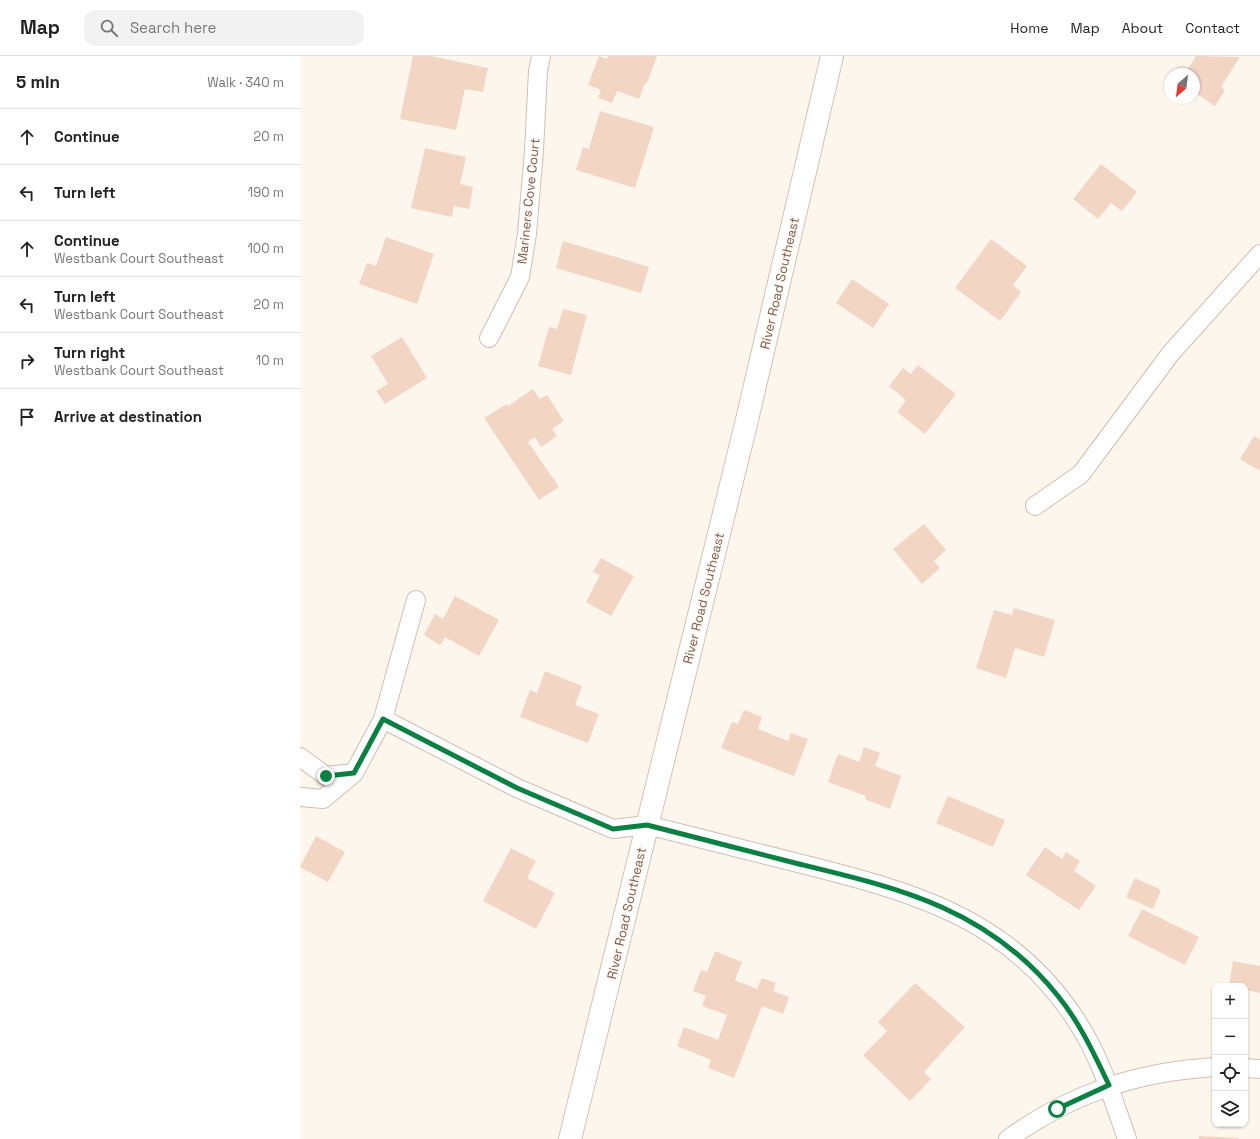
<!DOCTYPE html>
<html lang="en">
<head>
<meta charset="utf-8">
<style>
  :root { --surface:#fff; --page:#f2f2f2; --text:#222; --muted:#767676; --line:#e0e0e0 }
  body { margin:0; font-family:"Space Grotesk",sans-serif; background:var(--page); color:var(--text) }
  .controls { position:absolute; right:12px; bottom:12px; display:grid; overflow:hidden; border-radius:8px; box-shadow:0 1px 3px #0004 }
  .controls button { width:36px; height:36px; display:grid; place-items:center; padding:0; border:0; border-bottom:1px solid var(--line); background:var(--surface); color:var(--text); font:20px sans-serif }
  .compass { position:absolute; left:864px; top:12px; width:36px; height:36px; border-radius:50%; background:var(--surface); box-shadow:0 1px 3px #0004; rotate:208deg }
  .stop { position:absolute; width:12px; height:12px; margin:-9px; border:3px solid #0b8043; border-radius:50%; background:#fff }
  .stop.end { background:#0b8043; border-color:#fff; box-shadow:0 1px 4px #0008 }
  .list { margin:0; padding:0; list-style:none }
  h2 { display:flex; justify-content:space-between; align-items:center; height:52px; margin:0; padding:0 16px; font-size:17px }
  h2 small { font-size:13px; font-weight:400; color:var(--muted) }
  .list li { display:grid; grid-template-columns:26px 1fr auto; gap:12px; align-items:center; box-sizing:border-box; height:56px; padding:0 16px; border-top:1px solid var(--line) }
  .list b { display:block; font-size:15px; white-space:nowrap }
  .list p { margin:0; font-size:13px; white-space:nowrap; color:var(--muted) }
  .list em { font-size:13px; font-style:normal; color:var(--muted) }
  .icon { flex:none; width:22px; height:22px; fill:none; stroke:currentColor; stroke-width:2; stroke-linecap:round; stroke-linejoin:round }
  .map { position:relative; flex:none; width:960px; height:1083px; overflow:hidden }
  header { display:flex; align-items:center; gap:24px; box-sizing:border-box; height:56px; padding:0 20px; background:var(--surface); border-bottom:1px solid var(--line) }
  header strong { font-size:19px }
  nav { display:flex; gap:22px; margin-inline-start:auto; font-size:14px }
  .search { width:280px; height:36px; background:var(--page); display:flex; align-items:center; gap:10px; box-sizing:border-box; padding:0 14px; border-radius:12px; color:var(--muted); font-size:15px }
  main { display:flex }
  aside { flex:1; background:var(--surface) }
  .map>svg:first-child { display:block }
</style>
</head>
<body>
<header>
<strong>Map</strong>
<div class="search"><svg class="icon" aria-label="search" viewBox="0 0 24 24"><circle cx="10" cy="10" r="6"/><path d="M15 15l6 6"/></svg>Search here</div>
<nav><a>Home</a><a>Map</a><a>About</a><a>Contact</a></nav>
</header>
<main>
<aside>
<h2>5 min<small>Walk · 340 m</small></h2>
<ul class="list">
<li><svg class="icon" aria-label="ahead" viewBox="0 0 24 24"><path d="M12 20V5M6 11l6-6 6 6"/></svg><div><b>Continue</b></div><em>20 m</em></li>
<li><svg class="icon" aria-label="left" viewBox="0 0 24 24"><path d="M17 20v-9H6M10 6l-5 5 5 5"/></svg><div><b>Turn left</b></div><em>190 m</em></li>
<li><svg class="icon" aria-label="ahead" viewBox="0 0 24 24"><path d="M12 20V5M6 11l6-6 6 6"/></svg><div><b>Continue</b><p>Westbank Court Southeast</p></div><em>100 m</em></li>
<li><svg class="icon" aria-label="left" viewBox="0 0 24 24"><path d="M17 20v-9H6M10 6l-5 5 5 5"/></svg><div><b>Turn left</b><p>Westbank Court Southeast</p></div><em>20 m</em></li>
<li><svg class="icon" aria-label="right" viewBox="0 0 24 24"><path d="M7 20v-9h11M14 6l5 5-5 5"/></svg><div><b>Turn right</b><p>Westbank Court Southeast</p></div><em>10 m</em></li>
<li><svg class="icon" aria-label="arrive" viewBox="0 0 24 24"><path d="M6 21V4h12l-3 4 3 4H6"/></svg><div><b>Arrive at destination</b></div></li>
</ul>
</aside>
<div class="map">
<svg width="960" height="1083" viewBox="0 0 960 1083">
  <rect width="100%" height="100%" fill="#fdf6ec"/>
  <!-- building -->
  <g fill="#f3d5c3">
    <path d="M113,0H131L188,12L183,36L165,33L156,74L100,63Z"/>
    <path d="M299,0L307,3L308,0H357L347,27H345L339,43L317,35L312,47L298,42L301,34L288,29Z"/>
    <path d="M896,0L940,1L921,31L925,34L915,50L894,36V18H885Z"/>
    <path d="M300,55L354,71L335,132L276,114L283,91L289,93Z"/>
    <path d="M125,92L166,101L160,128L173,131L169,153L154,150L152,161L111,152Z"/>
    <path d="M801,108L837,136L822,155L811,147L798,163L773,143Z"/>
    <path d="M86,181L134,198L117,248L59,228L67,207L76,210Z"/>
    <path d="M691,183L727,210L713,229L721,236L700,265L655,232Z"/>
    <path d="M263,185L349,211L341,237L256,212Z"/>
    <path d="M552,223L589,248L573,272L536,247Z"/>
    <path d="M263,253L287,259L271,319L238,310L249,271L257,273Z"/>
    <path d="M102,281L127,322L85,348L76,335L88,328L71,300Z"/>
    <path d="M618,309L656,338L625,378L597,356L606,344L589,330L603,312L611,318Z"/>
    <path d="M233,333L240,343L247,339L264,365L252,373L257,380L241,391L235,381L228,386L259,431L239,444L184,362L207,348L208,350Z"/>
    <path d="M954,380L960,384V415L940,403Z"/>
    <path d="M624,468L646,494L634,505L640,512L622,528L593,493Z"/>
    <path d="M301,502L334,520L311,560L286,546L300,519L293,516Z"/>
    <path d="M155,540L199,564L179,600L145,581L140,589L124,579L135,558L143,563Z"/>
    <path d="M714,552L755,564L744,601L715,592L706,622L676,612L694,554L712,559Z"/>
    <path d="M245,615L282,630L275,649L299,658L288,687L220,661L230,634L237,637Z"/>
    <path d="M444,654L462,661L458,673L488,685L491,677L508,683L494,720L421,692L432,666L438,668Z"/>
    <path d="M564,691L580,697L575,710L601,720L590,753L565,743L566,740L528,726L538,698L559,706Z"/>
    <path d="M648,740L705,764L693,791L636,767Z"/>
    <path d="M16,780L45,796L28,826L0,811Z"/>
    <path d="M745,791L762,803L766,796L780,805L774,815L796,830L779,854L726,819Z"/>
    <path d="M211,792L236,805L227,822L255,837L236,873L183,845Z"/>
    <path d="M835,822L861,834L853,853L826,841Z"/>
    <path d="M842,853L899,881L885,909L828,880Z"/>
    <path d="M415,895L442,906L435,924L457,933L462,922L476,927L473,935L489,941L483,958L462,950L434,1022L408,1012L411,1004L377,990L384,971L418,984L427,959L402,950L406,940L393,935L401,914L407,916Z"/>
    <path d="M933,905L960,910V937L945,934V930H929Z"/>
    <path d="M615,927L665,971L624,1016L631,1023L610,1045L563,999L587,975L578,966Z"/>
    <path d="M899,1080L938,1082V1083H899Z"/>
  </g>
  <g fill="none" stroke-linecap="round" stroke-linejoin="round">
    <!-- street casing -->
    <g stroke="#d1beb0" stroke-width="20">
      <g id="street">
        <path d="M189,282L220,221L227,178L234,94L238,15L241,0"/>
        <path d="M735,450L781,418L871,297L960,198"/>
        <path d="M83,663L116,544"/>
        <path d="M0,701L26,720L54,717"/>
        <path d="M0,741L23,743L54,717L83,663L217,732L313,773L347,769C399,782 450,795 502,808C613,836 710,862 776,964C800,1000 813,1043 827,1083"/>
        <path d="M945,1012L960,1013"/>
        <path d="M708,1083C772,1037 836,1016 915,1011"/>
      </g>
    </g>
    <!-- secondary casing -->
    <g stroke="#d6c0b0" stroke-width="24">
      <path id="secondary" d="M270,1083L446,368L532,0"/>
    </g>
    <!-- street -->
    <use href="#street" stroke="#fff" stroke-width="18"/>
    <!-- secondary -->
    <use href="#secondary" stroke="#fff" stroke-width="22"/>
  </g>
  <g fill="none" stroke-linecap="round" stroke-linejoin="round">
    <!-- route -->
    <path stroke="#0b8043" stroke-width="5" d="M26,720L54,717L83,663L217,732L313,773L347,769C398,782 448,795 499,808C602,833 688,853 758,940C780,967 794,998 809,1029L757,1053"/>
  </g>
  <g text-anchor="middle" stroke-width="3" stroke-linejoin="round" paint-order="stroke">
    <!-- street labels -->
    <g font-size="13" fill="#7a5c4d" stroke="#fffaf3">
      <text transform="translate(228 145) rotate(-84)" y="5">Mariners Cove Court</text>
      <text transform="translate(479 227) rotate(-77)" y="5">River Road Southeast</text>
      <text transform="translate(403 542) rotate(-76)" y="5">River Road Southeast</text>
      <text transform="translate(326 857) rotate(-77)" y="5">River Road Southeast</text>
    </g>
  </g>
</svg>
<div class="controls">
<button>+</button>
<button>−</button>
<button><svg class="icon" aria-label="locate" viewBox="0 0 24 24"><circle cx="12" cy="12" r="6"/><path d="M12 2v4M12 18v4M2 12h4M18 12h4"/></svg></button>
<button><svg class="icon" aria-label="layers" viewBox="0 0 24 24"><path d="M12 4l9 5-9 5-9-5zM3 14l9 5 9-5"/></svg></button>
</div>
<svg class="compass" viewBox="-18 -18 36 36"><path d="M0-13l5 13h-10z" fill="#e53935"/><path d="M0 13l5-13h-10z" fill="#767676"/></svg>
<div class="stop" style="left:757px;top:1053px"></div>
<div class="stop end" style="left:26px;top:720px"></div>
</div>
</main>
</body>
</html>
